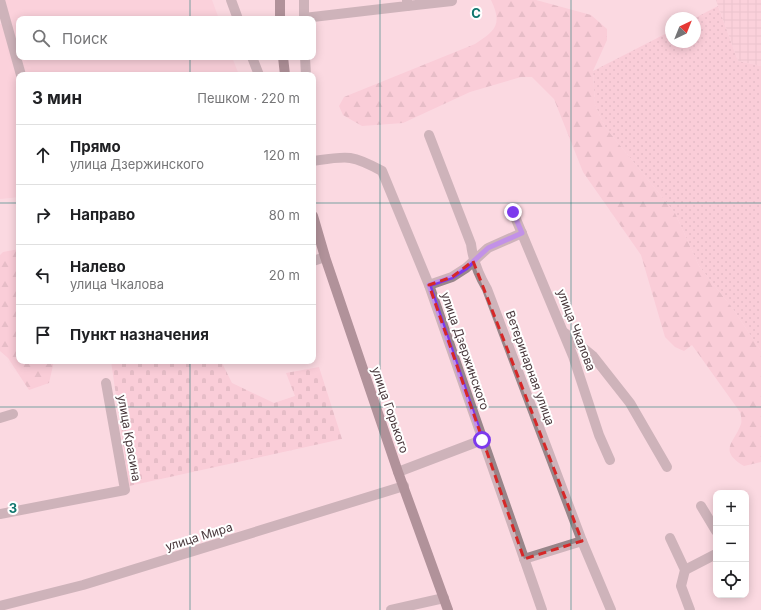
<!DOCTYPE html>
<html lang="ru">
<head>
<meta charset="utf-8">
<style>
  :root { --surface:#fff; --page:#f2f2f2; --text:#202124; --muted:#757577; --line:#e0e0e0 }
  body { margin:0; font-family:Inter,sans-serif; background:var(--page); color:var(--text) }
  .controls { position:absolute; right:12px; bottom:12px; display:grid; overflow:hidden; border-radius:8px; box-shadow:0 2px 10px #0003 }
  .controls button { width:36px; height:36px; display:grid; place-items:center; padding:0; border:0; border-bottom:1px solid var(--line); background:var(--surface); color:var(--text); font:20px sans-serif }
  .compass { position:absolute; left:665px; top:12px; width:36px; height:36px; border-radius:50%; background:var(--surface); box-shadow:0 2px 10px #0003; rotate:43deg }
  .stop { position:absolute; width:12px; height:12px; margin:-9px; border:3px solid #7c3aed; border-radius:50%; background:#fff }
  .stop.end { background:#7c3aed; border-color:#fff; box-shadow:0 1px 4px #0008 }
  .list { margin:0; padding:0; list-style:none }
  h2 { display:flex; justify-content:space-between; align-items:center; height:52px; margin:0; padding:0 16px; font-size:17px }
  h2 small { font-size:13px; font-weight:400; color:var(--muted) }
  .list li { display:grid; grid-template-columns:26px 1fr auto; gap:12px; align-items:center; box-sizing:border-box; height:60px; padding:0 16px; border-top:1px solid var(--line) }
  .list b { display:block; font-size:15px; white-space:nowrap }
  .list p { margin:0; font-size:13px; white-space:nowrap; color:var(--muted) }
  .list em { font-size:13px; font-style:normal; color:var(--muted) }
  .icon { flex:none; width:22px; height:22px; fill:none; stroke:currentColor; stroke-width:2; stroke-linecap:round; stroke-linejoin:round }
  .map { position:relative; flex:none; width:761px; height:610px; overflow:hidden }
  .search { position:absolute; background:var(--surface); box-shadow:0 2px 10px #0003; left:16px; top:16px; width:300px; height:44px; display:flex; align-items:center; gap:10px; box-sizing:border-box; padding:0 14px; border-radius:8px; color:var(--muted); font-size:15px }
  .panel { position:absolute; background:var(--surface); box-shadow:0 2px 10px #0003; left:16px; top:72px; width:300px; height:292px; border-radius:8px }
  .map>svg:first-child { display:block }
</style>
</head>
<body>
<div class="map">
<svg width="761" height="610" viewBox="0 0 761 610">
  <defs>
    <pattern id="industrial-grid" width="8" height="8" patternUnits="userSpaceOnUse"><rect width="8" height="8" fill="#fac7d3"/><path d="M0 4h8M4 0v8" fill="none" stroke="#d8acb6"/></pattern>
    <pattern id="grass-dots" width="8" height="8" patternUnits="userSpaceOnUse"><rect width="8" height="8" fill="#f9becc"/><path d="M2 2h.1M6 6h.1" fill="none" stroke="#cc9ba7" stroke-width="1.8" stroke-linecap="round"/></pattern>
    <pattern id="forest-firs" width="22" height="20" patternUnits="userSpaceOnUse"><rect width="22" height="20" fill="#f9becc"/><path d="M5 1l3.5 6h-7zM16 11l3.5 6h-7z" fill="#cc9ba7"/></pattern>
    <pattern id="cemetery-stones" width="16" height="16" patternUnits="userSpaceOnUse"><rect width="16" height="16" fill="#f9becc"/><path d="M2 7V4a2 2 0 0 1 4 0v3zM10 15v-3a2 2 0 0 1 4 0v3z" fill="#cc9ba7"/></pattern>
  </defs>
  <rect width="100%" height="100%" fill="#fbd9e1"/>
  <!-- built -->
  <path fill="#fac7d3" d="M5,0H212L219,19H19V57H232L239,75H19V197L0,199V24L5,23L0,1Z"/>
  <!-- industrial -->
  <path fill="url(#industrial-grid)" d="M716,0H761V66L738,61Z"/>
  <!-- grass -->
  <path fill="url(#grass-dots)" d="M718,6L738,61L761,66V351L733,309L699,266L675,213L605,127L595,105L593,71L671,31V42H695V18Z"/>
  <!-- forest -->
  <g fill="url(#forest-firs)">
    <path d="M491,0H536L591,15L607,29V40L593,71L595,105L605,127L675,213L699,266L733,309L761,351V462L744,466C717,450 735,442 741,424C742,421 741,415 740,412L692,345L684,351L675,347L665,337L641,255L583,172L554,99L532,77H521L470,92L403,123L362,126L343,115L339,106L344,97L475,44C495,31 503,25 491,0Z"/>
    <path d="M19,249V361H54L49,383L29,390L8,358L0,351V255L3,252Z"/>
  </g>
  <!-- cemetery -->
  <path fill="url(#cemetery-stones)" d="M111,361H221L232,383L274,403L295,396L286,373L319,367L342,439L129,486Z"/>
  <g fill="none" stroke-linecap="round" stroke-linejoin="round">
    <!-- minor -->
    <g stroke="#98868a" stroke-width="10">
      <path d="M0,0L21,75"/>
      <path d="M231,0L238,19"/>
      <path d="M407,6L452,1"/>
      <path d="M304,18L407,6V0"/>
      <path d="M304,19V0"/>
      <path d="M252,57L259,75"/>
      <path d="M305,57L306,75"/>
      <path d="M429,135L471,244C473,261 478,274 487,289L582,541L611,610"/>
      <path d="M313,161C347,156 351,154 382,171L429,285L542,610"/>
      <path d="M513,212L573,356L599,435L610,460"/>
      <path d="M313,261L325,257"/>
      <path d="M429,285L452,277L466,268L488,248L522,233"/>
      <path d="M565,333L593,356L630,403L667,467"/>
      <path d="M0,418L13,414"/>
      <path d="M398,472L482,440"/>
      <path d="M701,506L716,531"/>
      <path d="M0,514L125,490L106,383"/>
      <path d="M670,538L685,570L681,586L690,610"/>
      <path d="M524,559L582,541"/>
      <path d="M685,570L716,554"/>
      <path d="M0,606L83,585L404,486"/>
      <path d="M391,610L444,598"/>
    </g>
    <!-- major -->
    <g stroke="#583c43" stroke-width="10">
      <path d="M280,0V19"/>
      <path d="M283,57L285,75"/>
      <path d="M313,216L325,257L398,472L448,610"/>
    </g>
  </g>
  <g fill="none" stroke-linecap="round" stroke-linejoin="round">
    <!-- route -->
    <path stroke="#7c3aed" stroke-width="5" d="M482,440L429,285L452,277L466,268L488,248L522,233L513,212"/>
  </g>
  <!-- marked area -->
  <path d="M0 0H761V610H0ZM473,261L582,541L524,559L429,285L452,277Z" fill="#fbd9e1" fill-opacity=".55" fill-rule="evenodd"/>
  <path fill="none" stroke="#d62828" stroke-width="3" stroke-dasharray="8 5" stroke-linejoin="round" d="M473,261L582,541L524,559L429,285L452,277Z"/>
  <!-- grid -->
  <path fill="none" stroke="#0f766e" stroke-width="1" stroke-opacity="0.55" d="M190,0V19M380,0V610M571,0V610M190,57V75M0,203H19M313,203H761M190,361V610M0,407H761"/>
  <g text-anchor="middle" stroke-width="4" stroke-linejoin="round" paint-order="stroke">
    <!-- street labels -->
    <g font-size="12" fill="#48373b" stroke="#fff">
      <text transform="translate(576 330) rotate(69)" y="4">улица Чкалова</text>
      <text transform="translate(465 351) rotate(71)" y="4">улица Дзержинского</text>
      <text transform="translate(530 368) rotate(70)" y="4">Ветеринарная улица</text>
      <text transform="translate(390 410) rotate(71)" y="4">улица Горького</text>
      <text transform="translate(129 438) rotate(80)" y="4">улица Красина</text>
      <text transform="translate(199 537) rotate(-17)" y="4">улица Мира</text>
    </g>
  </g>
  <g font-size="13" text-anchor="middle" font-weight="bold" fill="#0f766e" stroke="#fff" stroke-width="4" stroke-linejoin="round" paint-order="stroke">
    <text x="476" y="18">C</text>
    <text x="13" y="513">3</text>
  </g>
</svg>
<div class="controls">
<button>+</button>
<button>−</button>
<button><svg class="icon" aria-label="locate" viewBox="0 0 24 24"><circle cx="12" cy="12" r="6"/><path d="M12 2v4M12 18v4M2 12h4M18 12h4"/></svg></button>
</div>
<svg class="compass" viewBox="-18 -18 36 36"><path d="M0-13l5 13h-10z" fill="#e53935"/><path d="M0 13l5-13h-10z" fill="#757577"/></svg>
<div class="stop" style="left:482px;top:440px"></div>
<div class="stop end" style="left:513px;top:212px"></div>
<div class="search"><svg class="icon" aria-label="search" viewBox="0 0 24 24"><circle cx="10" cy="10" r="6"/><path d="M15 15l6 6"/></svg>Поиск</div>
<section class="panel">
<h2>3 мин<small>Пешком · 220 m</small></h2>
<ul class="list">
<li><svg class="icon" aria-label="ahead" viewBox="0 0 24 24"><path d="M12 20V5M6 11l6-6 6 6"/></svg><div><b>Прямо</b><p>улица Дзержинского</p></div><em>120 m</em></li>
<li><svg class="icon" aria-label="right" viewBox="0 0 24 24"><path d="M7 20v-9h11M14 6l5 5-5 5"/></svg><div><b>Направо</b></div><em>80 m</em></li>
<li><svg class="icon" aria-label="left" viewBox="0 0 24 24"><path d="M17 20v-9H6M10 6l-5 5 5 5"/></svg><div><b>Налево</b><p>улица Чкалова</p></div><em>20 m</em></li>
<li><svg class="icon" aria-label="arrive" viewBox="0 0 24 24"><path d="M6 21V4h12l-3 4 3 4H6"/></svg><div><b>Пункт назначения</b></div></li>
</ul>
</section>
</div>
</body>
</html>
